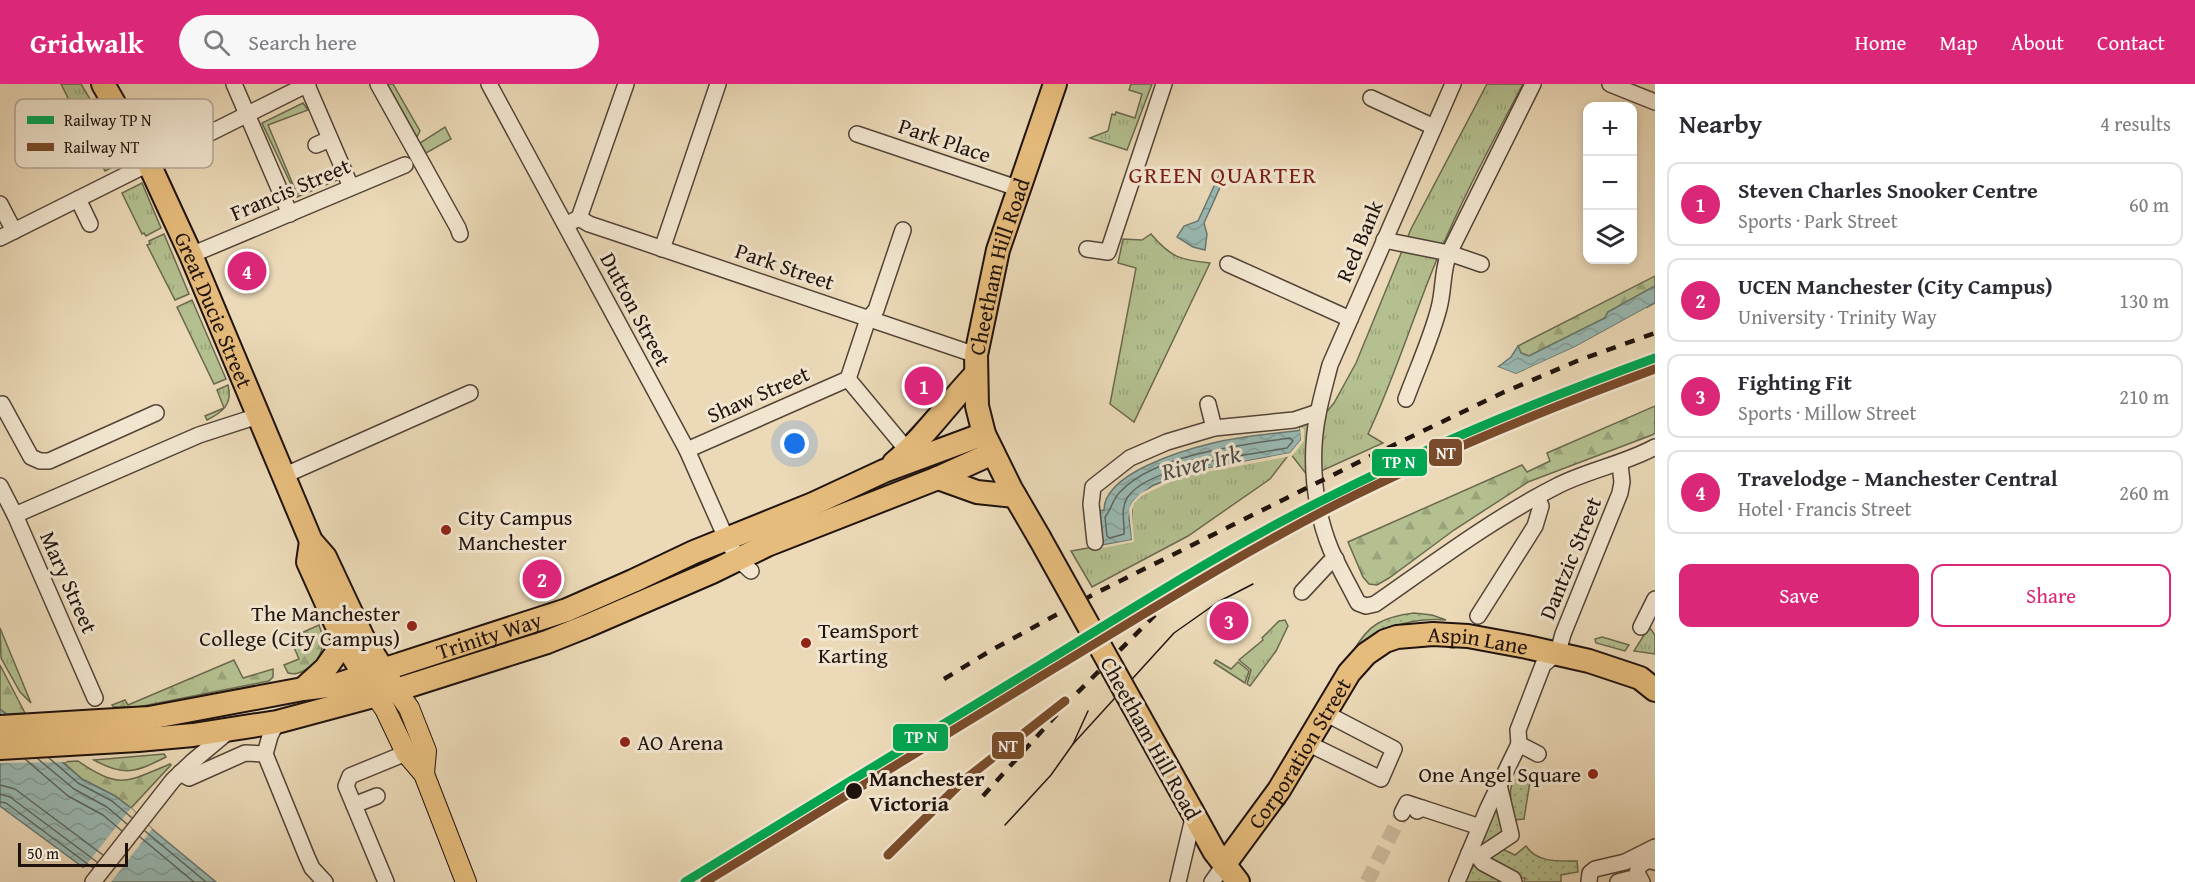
<!DOCTYPE html>
<html lang="en">
<head>
<meta charset="utf-8">
<style>
  :root { --surface:#fff; --page:#f7f7f7; --text:#2b2b33; --muted:#7c7c81; --line:#e1e1e2; --accent:#db2777 }
  body { margin:0; font-family:"Gentium Book Plus",serif; background:var(--page); color:var(--text) }
  .controls { position:absolute; right:18px; top:18px; display:grid; overflow:hidden; border-radius:12px; box-shadow:0 3px 9px #0003 }
  .controls button { width:54px; height:54px; display:grid; place-items:center; padding:0; border:0; border-bottom:2px solid var(--line); background:var(--surface); color:var(--text); font:30px sans-serif }
  .scale { position:absolute; left:18px; bottom:15px; width:110px; box-sizing:border-box; padding-left:6px; border:3px solid #20130e; border-top:0; font-size:16px; line-height:21px; white-space:nowrap; color:#20130e; -webkit-text-stroke:4px #f2e6d0; paint-order:stroke }
  .you { position:absolute; left:795px; top:360px; width:21px; height:21px; margin:-15px; border:4px solid #fff; border-radius:50%; background:#1a73e8; box-shadow:0 0 0 9px #1a73e833 }
  .badge { display:grid; place-items:center; width:39px; height:39px; border-radius:50%; background:var(--accent); color:#fff; font-size:20px; font-weight:700 }
  .pin { position:absolute; translate:-50% -50%; border:3px solid #fff; box-shadow:0 2px 6px #0006 }
  .list { margin:0; padding:0; list-style:none }
  h2 { display:flex; justify-content:space-between; align-items:center; height:78px; margin:0; padding:0 24px; font-size:26px }
  h2 small { font-size:20px; font-weight:400; color:var(--muted) }
  .list li { display:grid; grid-template-columns:39px 1fr auto; gap:18px; align-items:center; box-sizing:border-box; height:84px; margin:0 12px 12px; padding:0 12px; border:2px solid var(--line); border-radius:12px }
  .list b { display:block; font-size:22px; white-space:nowrap }
  .list p { margin:0; font-size:20px; white-space:nowrap; color:var(--muted) }
  .list em { font-size:20px; font-style:normal; color:var(--muted) }
  .actions { display:flex; gap:12px; padding:18px 24px }
  .actions a { flex:1; padding:14px 0; border:2px solid var(--accent); border-radius:12px; text-align:center; font-size:21px; color:var(--accent) }
  .actions .main { background:var(--accent); color:#fff }
  .icon { flex:none; width:33px; height:33px; fill:none; stroke:currentColor; stroke-width:2; stroke-linecap:round; stroke-linejoin:round }
  .map { position:relative; flex:none; width:1655px; height:798px; overflow:hidden }
  header { display:flex; align-items:center; gap:36px; box-sizing:border-box; height:84px; padding:0 30px; background:var(--accent); color:#fff }
  header strong { font-size:28px }
  nav { display:flex; gap:33px; margin-inline-start:auto; font-size:21px }
  .search { width:420px; height:54px; background:var(--page); display:flex; align-items:center; gap:15px; box-sizing:border-box; padding:0 21px; border-radius:33px; color:var(--muted); font-size:22px }
  main { display:flex }
  aside { flex:1; background:var(--surface) }
  .map>svg:first-child { display:block }
</style>
</head>
<body>
<header>
<strong>Gridwalk</strong>
<div class="search"><svg class="icon" aria-label="search" viewBox="0 0 24 24"><circle cx="10" cy="10" r="6"/><path d="M15 15l6 6"/></svg>Search here</div>
<nav><a>Home</a><a>Map</a><a>About</a><a>Contact</a></nav>
</header>
<main>
<div class="map">
<svg width="1655" height="798" viewBox="0 0 1655 798">
  <defs>
    <pattern id="grass-tufts" width="24" height="20" patternUnits="userSpaceOnUse" patternTransform="scale(1.5)"><rect width="24" height="20" fill="#b4c090"/><path d="M3 7l-1-3M5 7V3M7 7l1-3M15 17l-1-3M17 17v-4M19 17l1-3" fill="none" stroke="#9aa47b"/></pattern>
    <pattern id="forest-firs" width="22" height="20" patternUnits="userSpaceOnUse" patternTransform="scale(1.5)"><rect width="22" height="20" fill="#b4c090"/><path d="M5 1l3.5 6h-7zM16 11l3.5 6h-7z" fill="#9aa47b"/></pattern>
    <pattern id="garden-dots" width="8" height="8" patternUnits="userSpaceOnUse" patternTransform="scale(1.5)"><rect width="8" height="8" fill="#b4c090"/><path d="M2 2h.1M6 6h.1" fill="none" stroke="#9aa47b" stroke-width="1.8" stroke-linecap="round"/></pattern>
    <pattern id="water-waves" width="16" height="10" patternUnits="userSpaceOnUse" patternTransform="scale(1.5)"><rect width="16" height="10" fill="#99b9b3"/><path d="M0 5q4-4 8 0t8 0" fill="none" stroke="#849e99"/></pattern>
  </defs>
  <rect width="100%" height="100%" fill="#ebd9b7"/>
  <filter id="stains"><feTurbulence type="fractalNoise" baseFrequency=".00333" numOctaves="4"/><feColorMatrix values="0 0 0 0 .2 0 0 0 0 .09 0 0 0 0 .02 0 0 0 .5 -.17"/></filter>
  <radialGradient id="worn" r=".72"><stop offset=".6" stop-color="#630" stop-opacity="0"/><stop offset="1" stop-color="#630" stop-opacity=".3"/></radialGradient>
  <!-- grass -->
  <g fill="url(#grass-tufts)" stroke="#6a6a4f" stroke-width="1.5">
    <path d="M61,0H81L90,15L78,22L71,20Z"/>
    <path d="M387,0H393L420,47L417,53Z"/>
    <path d="M1131,0H1152L1127,66L1090,54L1108,47L1112,30L1115,31L1116,28L1135,34L1142,10L1129,6Z"/>
    <path d="M1487,0H1523C1492,59 1460,118 1435,180C1412,236 1394,295 1368,350L1383,359L1319,388L1307,391L1290,369L1270,395L1188,452L1092,503L1071,467L1132,456V418L1153,401L1301,356L1300,343L1324,331L1334,319L1356,279L1411,145Z"/>
    <path d="M303,19L308,26L268,41L297,110L326,98L324,94L335,90L337,96L297,113L262,39Z"/>
    <path d="M97,27L128,75L105,87L86,52L92,49L86,39L89,31Z"/>
    <path d="M445,43L451,55L426,69L420,59Z"/>
    <path d="M142,99L161,144L146,152L144,149L142,150L122,109Z"/>
    <path d="M164,150L189,210L175,216L147,161L150,160L149,157Z"/>
    <path d="M1151,150C1171,174 1181,176 1210,179L1134,338L1110,320L1136,184L1118,179L1123,155L1142,156Z"/>
    <path d="M192,216L226,295L214,300L177,223Z"/>
    <path d="M228,301C233,320 223,328 207,336L205,332L224,324L217,306Z"/>
    <path d="M1285,536L1288,542L1276,567L1250,602L1247,600L1251,586L1239,576L1263,556L1262,554L1279,537Z"/>
    <path d="M1649,543L1655,551V570L1634,567Z"/>
    <path d="M0,544L31,619L20,608L1,574Z"/>
    <path d="M1602,553L1629,561L1625,567L1596,559L1595,555Z"/>
    <path d="M1216,576L1231,585L1238,578L1249,587L1245,599L1214,579Z"/>
  </g>
  <!-- forest -->
  <g fill="url(#forest-firs)" stroke="#6a6a4f" stroke-width="1.5">
    <path d="M1655,192V202L1608,228L1605,234L1529,272L1521,269L1518,262Z"/>
    <path d="M1655,322V349L1652,351L1528,398L1454,446L1389,494L1377,501L1369,500L1363,493L1348,458L1522,381L1527,388L1550,377L1547,369Z"/>
    <path d="M319,541C326,558 323,575 307,585C300,589 295,591 288,589L284,581L299,575L290,554Z"/>
    <path d="M234,576L243,594L273,585V593L269,597L138,623H114L112,621L125,616L128,621Z"/>
    <path d="M0,581L25,629L7,630L0,625Z"/>
    <path d="M164,670L166,673C136,688 124,693 94,676Z"/>
    <path d="M78,677C119,706 127,698 170,680L171,681L131,724L115,712L82,695L63,678Z"/>
  </g>
  <!-- garden -->
  <g fill="url(#garden-dots)" stroke="#6a6a4f" stroke-width="1.5">
    <path d="M1414,529L1432,531L1446,536C1404,533 1386,545 1353,568C1368,540 1383,533 1414,529Z"/>
    <path d="M1531,691L1524,735L1514,736C1511,714 1502,693 1531,691Z"/>
    <path d="M1497,725L1503,746L1501,749L1480,762L1491,727Z"/>
    <path d="M1526,762C1537,779 1559,777 1577,777L1578,788L1561,791V798H1524L1525,794L1518,793L1487,776L1498,763L1515,771Z"/>
    <path d="M1474,781H1479L1508,798H1463Z"/>
  </g>
  <!-- water -->
  <g fill="url(#water-waves)" stroke="#697771" stroke-width="1.5">
    <path d="M1220,89L1226,90L1204,139L1207,150L1205,166L1193,163L1177,153L1184,142L1198,137Z"/>
    <path d="M1655,202V219L1575,263L1516,290L1498,283L1511,273L1518,262L1521,269L1529,272L1605,234L1608,228Z"/>
    <path d="M1301,346V356L1290,369L1194,387L1153,401L1132,418L1129,434L1132,456L1102,461L1098,427L1104,426C1104,389 1184,366 1213,359C1242,352 1272,350 1301,346Z"/>
    <path d="M0,625L82,695L115,712L131,724L152,745L216,798H103L0,722Z"/>
  </g>
  <!-- pier -->
  <g fill="#ebd9b7">
    <path d="M1646,224L1649,226L1576,265L1517,293L1495,284L1498,283L1516,290L1575,263Z"/>
    <path d="M1300,343L1304,345V357L1292,372L1195,390L1170,398L1143,411L1134,419L1132,427L1134,458L1103,464L1100,462L1132,456L1129,426L1132,418L1141,409L1169,395L1194,387L1290,369L1301,356Z"/>
    <path d="M0,630H11L67,678L0,679Z"/>
    <path d="M131,724L152,745L111,798H103L83,785Z"/>
  </g>
  <g fill="none" stroke-linecap="round" stroke-linejoin="round">
    <!-- shore -->
    <g stroke="#5c6660" stroke-width="1.5">
      <path d="M1290,354L1293,357L1287,364C1249,371 1148,381 1127,414C1120,426 1125,439 1124,450L1110,454L1107,452L1105,433C1112,425 1112,415 1121,407C1157,370 1241,361 1290,354Z"/>
      <path d="M49,674L78,699L112,717L132,734"/>
      <path d="M25,675L68,712L103,731L122,747"/>
      <path d="M38,675L74,705L107,723L127,740"/>
      <path d="M0,701L15,705L103,771"/>
      <path d="M0,710L10,713L97,778"/>
      <path d="M0,718L6,719L93,784"/>
      <path d="M145,747L206,798"/>
      <path d="M140,753L194,798"/>
    </g>
    <!-- minor-tunnel -->
    <path stroke="#cdbb9e" stroke-width="15" stroke-dasharray="15 8" stroke-linecap="butt" d="M1367,798L1402,729"/>
    <!-- minor casing -->
    <g stroke="#534438" stroke-width="18">
      <g id="minor">
        <path d="M234,0L290,130"/>
        <path d="M378,0L458,144L460,150"/>
        <path d="M489,0L687,366L726,454L738,475L751,487"/>
        <path d="M1453,0L1330,281C1326,297 1321,314 1318,330C1309,374 1314,425 1331,466C1339,484 1349,501 1358,519L1366,522L1375,520C1434,479 1492,435 1557,402C1588,386 1624,380 1655,363"/>
        <path d="M1610,0L1655,18"/>
        <path d="M307,1L351,103"/>
        <path d="M1371,14L1434,43"/>
        <path d="M857,50L1020,105"/>
        <path d="M316,61L330,55"/>
        <path d="M78,115L90,140"/>
        <path d="M0,120L14,147"/>
        <path d="M579,134L589,140L622,151L976,271"/>
        <path d="M571,138L579,134L626,0"/>
        <path d="M0,154L308,0"/>
        <path d="M1384,156L1449,169L1481,180"/>
        <path d="M662,165L718,0"/>
        <path d="M1087,165L1108,168L1164,0"/>
        <path d="M191,171L405,81"/>
        <path d="M1228,180L1350,235"/>
        <path d="M848,295L868,235L876,226L903,146"/>
        <path d="M848,295L902,360L910,366"/>
        <path d="M1406,315C1417,285 1431,255 1439,224C1444,205 1442,187 1449,169L1533,0"/>
        <path d="M2,320L31,373L40,377H49L156,329"/>
        <path d="M1208,320L1214,344"/>
        <path d="M687,366L848,295"/>
        <path d="M283,392L470,309"/>
        <path d="M0,402L15,431L95,614"/>
        <path d="M15,431L199,351L258,332"/>
        <path d="M1095,458L1091,420L1093,403L1130,374L1167,358L1214,344L1294,336L1318,328"/>
        <path d="M1302,508L1329,479L1336,475"/>
        <path d="M1478,532L1535,442L1541,422L1537,413"/>
        <path d="M1641,543L1655,515"/>
        <path d="M277,638L270,652L265,670L307,773L312,784L325,798"/>
        <path d="M1307,659L1381,695L1394,665L1325,629"/>
        <path d="M1538,670L1519,660L1518,646L1543,581L1558,568L1563,550L1620,409L1622,398L1620,380"/>
        <path d="M180,689L189,694L245,669L265,670"/>
        <path d="M354,721L377,712"/>
        <path d="M1417,727L1422,724L1480,743"/>
        <path d="M1402,729L1407,719L1422,724"/>
        <path d="M1469,769L1478,773L1483,779L1513,795L1514,798"/>
        <path d="M1478,773L1511,751L1499,701"/>
        <path d="M93,798L173,696L192,678L229,647"/>
        <path d="M386,798L346,702L350,692L406,669"/>
        <path d="M1178,798L1194,730"/>
        <path d="M1212,798L1224,781"/>
        <path d="M1457,798L1488,724L1519,660"/>
        <path d="M1589,798L1590,789L1595,785L1625,778L1655,763"/>
        <path d="M1618,798L1629,795"/>
        <path d="M1642,798L1637,789L1639,782L1648,776L1655,778"/>
      </g>
    </g>
    <!-- major casing -->
    <g stroke="#20130e" stroke-width="22">
      <g id="major">
        <path d="M396,606L409,624L426,667L424,690"/>
        <path d="M376,612L385,625L406,669L424,690L466,798"/>
      </g>
    </g>
    <!-- highway casing -->
    <g stroke="#20130e" stroke-width="26">
      <g id="highway">
        <path id="s1" d="M103,0L149,80L191,171L311,457L325,473L362,552L390,597"/>
        <path d="M894,379C925,353 948,319 976,290"/>
        <path d="M938,394L977,408L1015,412"/>
        <path id="s2" d="M1039,453L1011,405L984,350L977,322L976,271L998,166L1055,0"/>
        <path d="M311,457L308,478L344,558L371,602"/>
        <path d="M303,605L326,584L344,558"/>
        <path id="s3" d="M0,643L149,634L303,605L336,601L567,526L633,497L694,468L813,420L884,387L984,350"/>
        <path d="M0,664L138,656L193,651L277,638L396,606L547,558L587,542L712,488L767,461L938,394L993,369"/>
        <path d="M1192,727L1214,767L1238,798"/>
        <path id="s4" d="M1224,781L1279,706L1349,589L1366,570L1385,557L1397,553L1433,550L1468,552L1527,563L1589,577L1640,594L1655,606"/>
      </g>
    </g>
    <!-- minor -->
    <use href="#minor" stroke="#f2e6d0" stroke-width="15"/>
    <!-- major -->
    <use href="#major" stroke="#e6bc7c" stroke-width="20"/>
    <!-- highway -->
    <use href="#highway" stroke="#e6bc7c" stroke-width="22"/>
    <!-- tram -->
    <g stroke="#20130e" stroke-width="1.5">
      <path d="M1073,660L1174,549L1218,518L1253,500"/>
      <path d="M1005,741L1051,691L1073,660L1088,627"/>
    </g>
    <!-- rail -->
    <g stroke="#20130e" stroke-width="4.5" stroke-dasharray="10 10" stroke-linecap="butt">
      <path d="M944,595L990,567L1098,508L1371,372L1502,309L1577,277L1655,249"/>
      <path d="M983,712L1069,617L1155,531"/>
    </g>
    <!-- highway-bridge casing -->
    <g stroke="#20130e" stroke-width="26" stroke-linecap="butt">
      <path id="highway-bridge" d="M1039,453L1192,727"/>
    </g>
    <!-- highway-bridge -->
    <use href="#highway-bridge" stroke="#e6bc7c" stroke-width="22"/>
    <!-- rail-1 casing -->
    <g stroke="#f2e6d0" stroke-width="14">
      <path id="rail-1" d="M685,798C806,723 928,649 1050,575C1143,518 1235,459 1333,411C1437,358 1546,314 1655,274"/>
    </g>
    <!-- rail-2 casing -->
    <g stroke="#f2e6d0" stroke-width="14">
      <g id="rail-2">
        <path d="M888,771L963,697L1065,617"/>
        <path d="M705,798C821,727 937,656 1053,585C1146,529 1238,471 1335,421C1438,369 1546,325 1655,285"/>
      </g>
    </g>
    <!-- rail-1 -->
    <use href="#rail-1" stroke="#00a651" stroke-width="9"/>
    <!-- rail-2 -->
    <use href="#rail-2" stroke="#7a4b2a" stroke-width="9"/>
  </g>
  <!-- markers -->
  <g fill="#8f2418" stroke="#f2e6d0" stroke-width="2">
    <circle cx="446" cy="446" r="6"/>
    <circle cx="412" cy="542" r="6"/>
    <circle cx="806" cy="559" r="6"/>
    <circle cx="625" cy="658" r="6"/>
    <circle cx="1593" cy="690" r="6"/>
  </g>
  <circle fill="#20130e" stroke="#f2e6d0" stroke-width="2" cx="854" cy="707" r="9"/>
  <g text-anchor="middle" stroke-width="6" stroke-linejoin="round" paint-order="stroke">
    <!-- street labels -->
    <g font-size="22" fill="#20130e" stroke="#f2e6d0">
      <text transform="translate(945 56) rotate(19)" y="8">Park Place</text>
      <text transform="translate(290 105) rotate(-23)" y="8">Francis Street</text>
      <text transform="translate(1359 157) rotate(-67)" y="8">Red Bank</text>
      <text transform="translate(785 182) rotate(19)" y="8">Park Street</text>
      <text dy="8" stroke="none"><textPath href="#s2" startOffset="288">Cheetham Hill Road</textPath></text>
      <text dy="8" stroke="none"><textPath href="#s1" startOffset="252">Great Ducie Street</textPath></text>
      <text transform="translate(636 225) rotate(62)" y="8">Dutton Street</text>
      <text transform="translate(758 310) rotate(-24)" y="8">Shaw Street</text>
      <text transform="translate(1570 474) rotate(-68)" y="8">Dantzic Street</text>
      <text transform="translate(69 498) rotate(66)" y="8">Mary Street</text>
      <text dy="8" stroke="none"><textPath href="#s3" startOffset="500">Trinity Way</textPath></text>
      <text dy="8" stroke="none"><textPath href="#s4" startOffset="372">Aspin Lane</textPath></text>
      <text transform="translate(1151 654) rotate(61)" y="8">Cheetham Hill Road</text>
      <text dy="8" stroke="none"><textPath href="#s4" startOffset="135">Corporation Street</textPath></text>
    </g>
    <!-- poi labels -->
    <g font-size="22" fill="#20130e" stroke="#f2e6d0" text-anchor="start">
      <text x="458" y="441">City Campus<tspan x="458" dy="25">Manchester</tspan></text>
      <text x="400" y="537" text-anchor="end">The Manchester<tspan x="400" dy="25">College (City Campus)</tspan></text>
      <text x="818" y="554">TeamSport<tspan x="818" dy="25">Karting</tspan></text>
      <text x="637" y="666">AO Arena</text>
      <text x="1581" y="698" text-anchor="end">One Angel Square</text>
    </g>
    <!-- stop labels -->
    <g font-size="22" font-weight="bold" fill="#20130e" stroke="#f2e6d0" text-anchor="start">
      <text x="869" y="702">Manchester<tspan x="869" dy="25">Victoria</tspan></text>
    </g>
    <!-- neighbourhood labels -->
    <g font-size="24" letter-spacing="1.5" fill="#7a1f14" stroke="#f2e6d0">
      <text x="1223" y="99">GREEN QUARTER</text>
    </g>
    <!-- water labels -->
    <g font-size="24" font-style="italic" fill="#4a4d48" stroke="#f2e6d0">
      <text transform="translate(1201 379) rotate(-14)" y="8">River Irk</text>
    </g>
  </g>
  <!-- legend -->
  <rect x="15" y="15" width="198" height="69" rx="9" fill="#f2e6d0" stroke="#b3a796" stroke-width="1.5"/>
  <rect x="27" y="32" width="27" height="8" fill="#00a651"/>
  <rect x="27" y="59" width="27" height="8" fill="#7a4b2a"/>
  <g font-size="16" fill="#20130e">
    <text x="64" y="42">Railway TP N</text>
    <text x="64" y="69">Railway NT</text>
  </g>
  <g stroke="#f2e6d0" stroke-width="2">
    <rect x="1428" y="354" width="35" height="29" rx="6" fill="#7a4b2a"/>
    <rect x="1371" y="364" width="57" height="29" rx="6" fill="#00a651"/>
    <rect x="892" y="639" width="57" height="29" rx="6" fill="#00a651"/>
    <rect x="991" y="647" width="34" height="29" rx="6" fill="#7a4b2a"/>
  </g>
  <g font-size="16" text-anchor="middle" font-weight="bold" fill="#fff">
    <text x="1446" y="375">NT</text>
    <text x="1399" y="384">TP N</text>
    <text x="921" y="659">TP N</text>
    <text x="1008" y="668">NT</text>
  </g>
  <rect width="100%" height="100%" filter="url(#stains)"/>
  <rect width="100%" height="100%" fill="url(#worn)"/>
</svg>
<div class="controls">
<button>+</button>
<button>−</button>
<button><svg class="icon" aria-label="layers" viewBox="0 0 24 24"><path d="M12 4l9 5-9 5-9-5zM3 14l9 5 9-5"/></svg></button>
</div>
<div class="scale">50 m</div>
<div class="you"></div>
<div class="pin badge" style="left:924px;top:302px">1</div>
<div class="pin badge" style="left:542px;top:495px">2</div>
<div class="pin badge" style="left:1229px;top:537px">3</div>
<div class="pin badge" style="left:247px;top:187px">4</div>
</div>
<aside>
<h2>Nearby<small>4 results</small></h2>
<ul class="list">
<li><span class="badge">1</span><div><b>Steven Charles Snooker Centre</b><p>Sports · Park Street</p></div><em>60 m</em></li>
<li><span class="badge">2</span><div><b>UCEN Manchester (City Campus)</b><p>University · Trinity Way</p></div><em>130 m</em></li>
<li><span class="badge">3</span><div><b>Fighting Fit</b><p>Sports · Millow Street</p></div><em>210 m</em></li>
<li><span class="badge">4</span><div><b>Travelodge - Manchester Central</b><p>Hotel · Francis Street</p></div><em>260 m</em></li>
</ul>
<div class="actions"><a class="main">Save</a><a>Share</a></div>
</aside>
</main>
</body>
</html>
